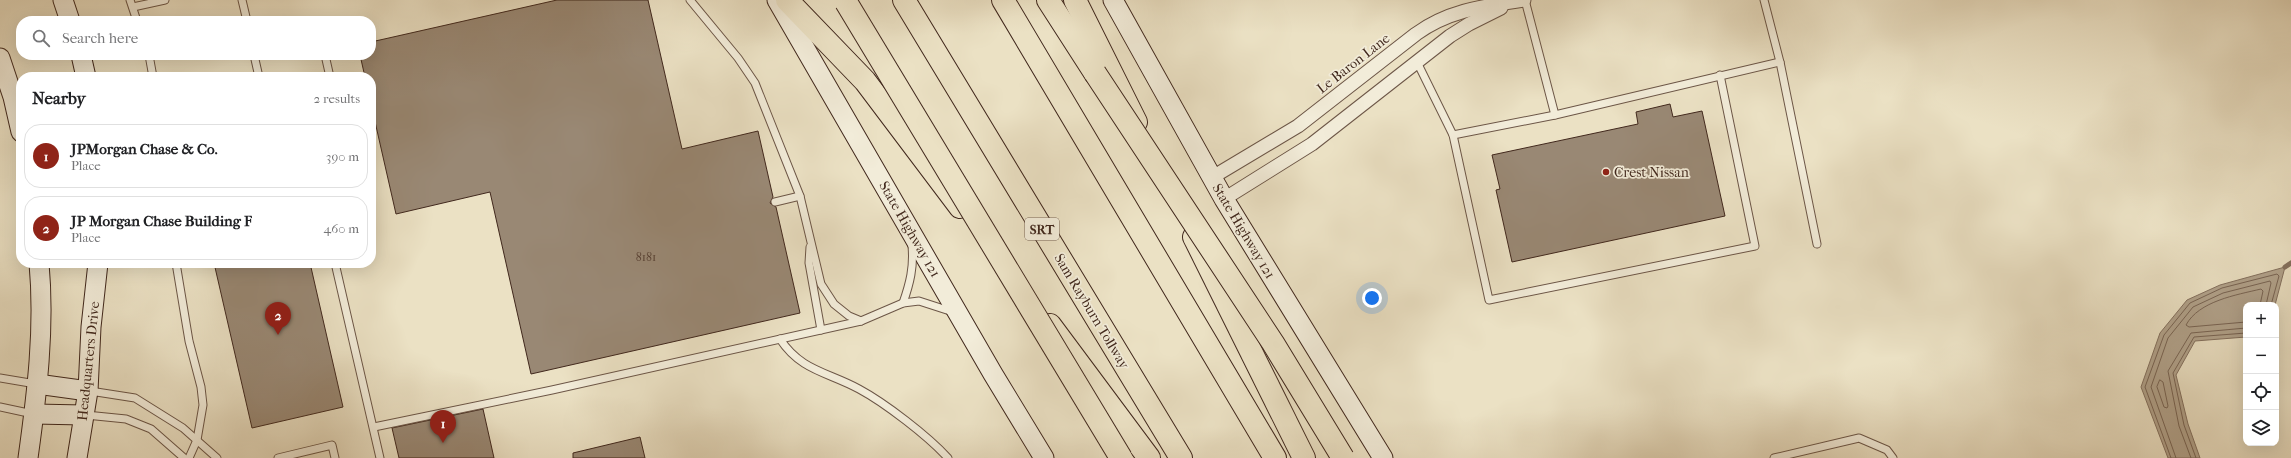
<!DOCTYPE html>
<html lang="en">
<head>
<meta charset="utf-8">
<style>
  :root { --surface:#fff; --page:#f6f6f6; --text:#202124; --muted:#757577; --line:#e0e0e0; --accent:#8f2418 }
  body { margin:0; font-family:"IM FELL French Canon",serif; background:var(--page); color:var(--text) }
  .controls { position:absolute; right:12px; bottom:12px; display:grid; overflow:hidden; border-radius:8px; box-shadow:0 4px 16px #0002 }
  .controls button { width:36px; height:36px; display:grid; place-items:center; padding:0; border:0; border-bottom:1px solid var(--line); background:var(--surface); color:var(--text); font:20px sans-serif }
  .you { position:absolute; left:1372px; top:298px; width:14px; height:14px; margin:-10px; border:3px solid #fff; border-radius:50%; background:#1a73e8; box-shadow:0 0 0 6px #1a73e833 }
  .badge { display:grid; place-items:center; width:26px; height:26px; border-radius:50%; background:var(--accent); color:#fff; font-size:13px; font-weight:700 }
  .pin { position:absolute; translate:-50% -33px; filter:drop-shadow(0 1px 2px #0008) }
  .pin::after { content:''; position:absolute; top:21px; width:14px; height:12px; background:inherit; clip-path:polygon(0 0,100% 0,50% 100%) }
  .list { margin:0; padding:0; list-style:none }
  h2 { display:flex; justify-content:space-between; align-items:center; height:52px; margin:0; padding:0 16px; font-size:17px }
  h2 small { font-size:13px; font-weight:400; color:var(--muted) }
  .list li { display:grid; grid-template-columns:26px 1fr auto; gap:12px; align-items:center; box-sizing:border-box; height:64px; margin:0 8px 8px; padding:0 8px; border:1px solid var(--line); border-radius:16px }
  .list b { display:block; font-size:15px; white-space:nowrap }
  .list p { margin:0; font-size:13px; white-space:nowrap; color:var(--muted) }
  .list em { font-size:13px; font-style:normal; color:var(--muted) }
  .icon { flex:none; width:22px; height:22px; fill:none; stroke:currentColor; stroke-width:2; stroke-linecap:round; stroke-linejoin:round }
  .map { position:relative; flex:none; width:2291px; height:458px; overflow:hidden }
  .search { position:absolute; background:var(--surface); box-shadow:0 4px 16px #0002; left:16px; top:16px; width:360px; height:44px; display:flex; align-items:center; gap:10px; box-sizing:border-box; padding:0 14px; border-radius:16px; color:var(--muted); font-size:15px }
  .panel { position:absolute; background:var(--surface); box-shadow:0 4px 16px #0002; left:16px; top:72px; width:360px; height:196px; border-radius:16px }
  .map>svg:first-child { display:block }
</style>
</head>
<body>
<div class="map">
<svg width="2291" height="458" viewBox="0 0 2291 458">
  <rect width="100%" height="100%" fill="#ebe1c4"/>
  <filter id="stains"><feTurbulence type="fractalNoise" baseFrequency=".005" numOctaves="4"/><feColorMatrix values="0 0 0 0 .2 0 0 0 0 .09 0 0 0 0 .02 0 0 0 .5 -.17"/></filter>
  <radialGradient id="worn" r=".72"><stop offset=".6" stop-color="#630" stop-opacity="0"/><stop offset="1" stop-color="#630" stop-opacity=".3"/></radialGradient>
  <!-- water -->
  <path fill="#b1a28b" stroke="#84715f" d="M2285,267L2275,305H2246V337L2195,341L2176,375L2188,424L2200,458H2168L2141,387L2160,333L2187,300L2220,285Z"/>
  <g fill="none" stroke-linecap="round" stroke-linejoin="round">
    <!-- shore -->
    <g stroke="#796554" stroke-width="1">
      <path d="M2246,322L2189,327L2186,325C2199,301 2236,295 2261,289L2263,291L2260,305"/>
      <path d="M2160,380L2163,382L2168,406L2167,408L2164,407L2157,387Z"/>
      <path d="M2171,458L2145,387L2164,335L2190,303L2222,288L2277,274L2279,276L2271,305"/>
      <path d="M2176,458L2151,387L2168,338L2193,307L2223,293L2270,281L2271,283L2266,305"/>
      <path d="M2191,458L2179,426L2168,371L2191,333L2246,328"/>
      <path d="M2196,458L2184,425L2173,373L2194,337L2246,333"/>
    </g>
    <!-- stream -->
    <path stroke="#84715f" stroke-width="5" d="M2285,267L2291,263"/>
  </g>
  <!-- building -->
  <g fill="#998874" stroke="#41281d">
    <path d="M557,0H648L682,149L758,131L773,197L770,203L776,207L800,313L531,374L490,192L396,214L371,104V77H365L360,55H371V42Z"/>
    <path d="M1670,104L1673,117L1702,111L1725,216L1512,262L1496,190L1500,189L1492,155L1638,124L1636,112Z"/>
    <path d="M214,263H310L343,407L252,428Z"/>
    <path d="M483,409L494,458H399L392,428Z"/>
    <path d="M640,437L645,458H573V453Z"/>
  </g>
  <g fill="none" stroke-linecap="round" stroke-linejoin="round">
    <!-- service casing -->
    <g stroke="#6c5647" stroke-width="9">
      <g id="service">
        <path d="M130,0L137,21"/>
        <path d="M242,0L247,21"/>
        <path d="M690,0L738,58L755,83L800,196L821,284L834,304L849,316L861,321"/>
        <path d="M1525,0L1555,115"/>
        <path d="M1764,0L1780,62L1817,244"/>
        <path d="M133,7L165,0"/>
        <path d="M149,55L153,77"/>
        <path d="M254,55L259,77"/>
        <path d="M325,55L330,77"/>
        <path d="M1417,62L1453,135L1489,300L1755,246L1720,75"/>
        <path d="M1453,135L1555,115L1780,62"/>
        <path d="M775,202L800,196"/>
        <path d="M810,247L809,263L821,330"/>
        <path d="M176,263L189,341L201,387L203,405L197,440L189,458"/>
        <path d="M335,263L380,458"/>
        <path d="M903,303C910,283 914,267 912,246"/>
        <path d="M780,339C801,371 828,372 859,389C885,403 928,436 948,458"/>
        <path d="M0,378L36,384"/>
        <path d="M90,391L135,398L183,428L217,458"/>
        <path d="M0,407L33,414"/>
        <path d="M86,415L126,419L151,429L184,458"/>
        <path d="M374,427L552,390L861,321L903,303L919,301L953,312"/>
        <path d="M278,458L332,445L335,458"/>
        <path d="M1774,458L1859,438L1887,450L1893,458"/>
      </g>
    </g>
    <!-- minor casing -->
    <g stroke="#6c5647" stroke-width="15">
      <g id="minor">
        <path d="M1211,178L1298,126L1416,34C1449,10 1485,6 1524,0"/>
        <path d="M1224,199L1312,144L1450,36L1469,24L1501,8"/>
      </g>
    </g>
    <!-- secondary casing -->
    <g stroke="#41281d" stroke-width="21">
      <g id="secondary">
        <path d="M63,0L70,21"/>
        <path d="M777,0L993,374L1044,458"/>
        <path d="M1113,0L1224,199L1383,458"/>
        <path d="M81,55L86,77"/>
        <path d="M0,58L13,97L21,132"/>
        <path d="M37,384L88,391"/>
        <path d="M34,414L84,415"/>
        <path d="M28,458C37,393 45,328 39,263"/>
        <path d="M77,458L88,391L91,327L98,263"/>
      </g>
    </g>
    <!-- motorway casing -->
    <g stroke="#41281d" stroke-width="24">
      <g id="motorway">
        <path d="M787,0L865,81L960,207"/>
        <path d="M904,0L1181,458"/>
        <path d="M1003,0L1275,458"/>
        <path d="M1048,0L1095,73"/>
        <path d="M1075,0L1136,122"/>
        <path d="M1194,237L1304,458"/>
        <path d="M1050,325L1149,458"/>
      </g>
    </g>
    <!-- service -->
    <use href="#service" stroke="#f2ecd9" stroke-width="7"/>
    <!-- minor -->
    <use href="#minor" stroke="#f2ecd9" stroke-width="13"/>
    <!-- secondary -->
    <use href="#secondary" stroke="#f2ecd9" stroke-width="19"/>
    <!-- motorway -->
    <use href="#motorway" stroke="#ebe1c4" stroke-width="22"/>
    <!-- motorway-bridge casing -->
    <g stroke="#41281d" stroke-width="24" stroke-linecap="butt">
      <g id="motorway-bridge">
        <path d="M846,2L1121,458"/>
        <path d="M1095,73L1273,343L1343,458"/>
      </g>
    </g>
    <!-- motorway-bridge -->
    <use href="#motorway-bridge" stroke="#ebe1c4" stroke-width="22"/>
  </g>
  <!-- markers -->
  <circle fill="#8f2418" stroke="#f2ecd9" stroke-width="1.5" cx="1606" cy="172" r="4"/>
  <g text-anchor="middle" stroke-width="3.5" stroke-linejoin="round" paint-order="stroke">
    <!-- number labels -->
    <g font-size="12" fill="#574033">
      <text x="646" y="261">8181</text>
    </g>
    <!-- shield labels -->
    <rect fill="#f2ecd9" stroke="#766355" stroke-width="1" x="1025" y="218" width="34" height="22" rx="3"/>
    <g font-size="13" font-weight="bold" fill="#41281d">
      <text x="1042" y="234">SRT</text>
    </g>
    <!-- street labels -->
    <g font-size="14" fill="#41281d" stroke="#f2ecd9">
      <text transform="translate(1353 63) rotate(-38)" y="5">Le Baron Lane</text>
      <text transform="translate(910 229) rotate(60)" y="5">State Highway 121</text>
      <text transform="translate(1244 231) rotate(59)" y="5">State Highway 121</text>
      <text transform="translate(1092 311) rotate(59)" y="5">Sam Rayburn Tollway</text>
      <text transform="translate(88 361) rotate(-84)" y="5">Headquarters Drive</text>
    </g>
    <!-- poi labels -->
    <g font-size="14" fill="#41281d" stroke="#f2ecd9" text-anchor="start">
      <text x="1614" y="177">Crest Nissan</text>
    </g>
  </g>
  <rect width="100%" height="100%" filter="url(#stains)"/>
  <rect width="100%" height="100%" fill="url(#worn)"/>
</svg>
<div class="controls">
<button>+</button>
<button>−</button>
<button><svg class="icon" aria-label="locate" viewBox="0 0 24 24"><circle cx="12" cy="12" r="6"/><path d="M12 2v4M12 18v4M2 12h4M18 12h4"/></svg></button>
<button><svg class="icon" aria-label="layers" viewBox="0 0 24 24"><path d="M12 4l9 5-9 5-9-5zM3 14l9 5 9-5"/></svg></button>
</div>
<div class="you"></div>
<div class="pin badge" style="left:443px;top:443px">1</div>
<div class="pin badge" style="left:278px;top:335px">2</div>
<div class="search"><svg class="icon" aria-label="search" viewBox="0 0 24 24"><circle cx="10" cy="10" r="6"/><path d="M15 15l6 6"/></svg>Search here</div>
<section class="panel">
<h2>Nearby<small>2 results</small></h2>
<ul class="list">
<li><span class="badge">1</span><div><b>JPMorgan Chase &amp; Co.</b><p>Place</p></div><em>390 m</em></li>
<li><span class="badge">2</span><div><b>JP Morgan Chase Building F</b><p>Place</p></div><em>460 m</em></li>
</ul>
</section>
</div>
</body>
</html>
